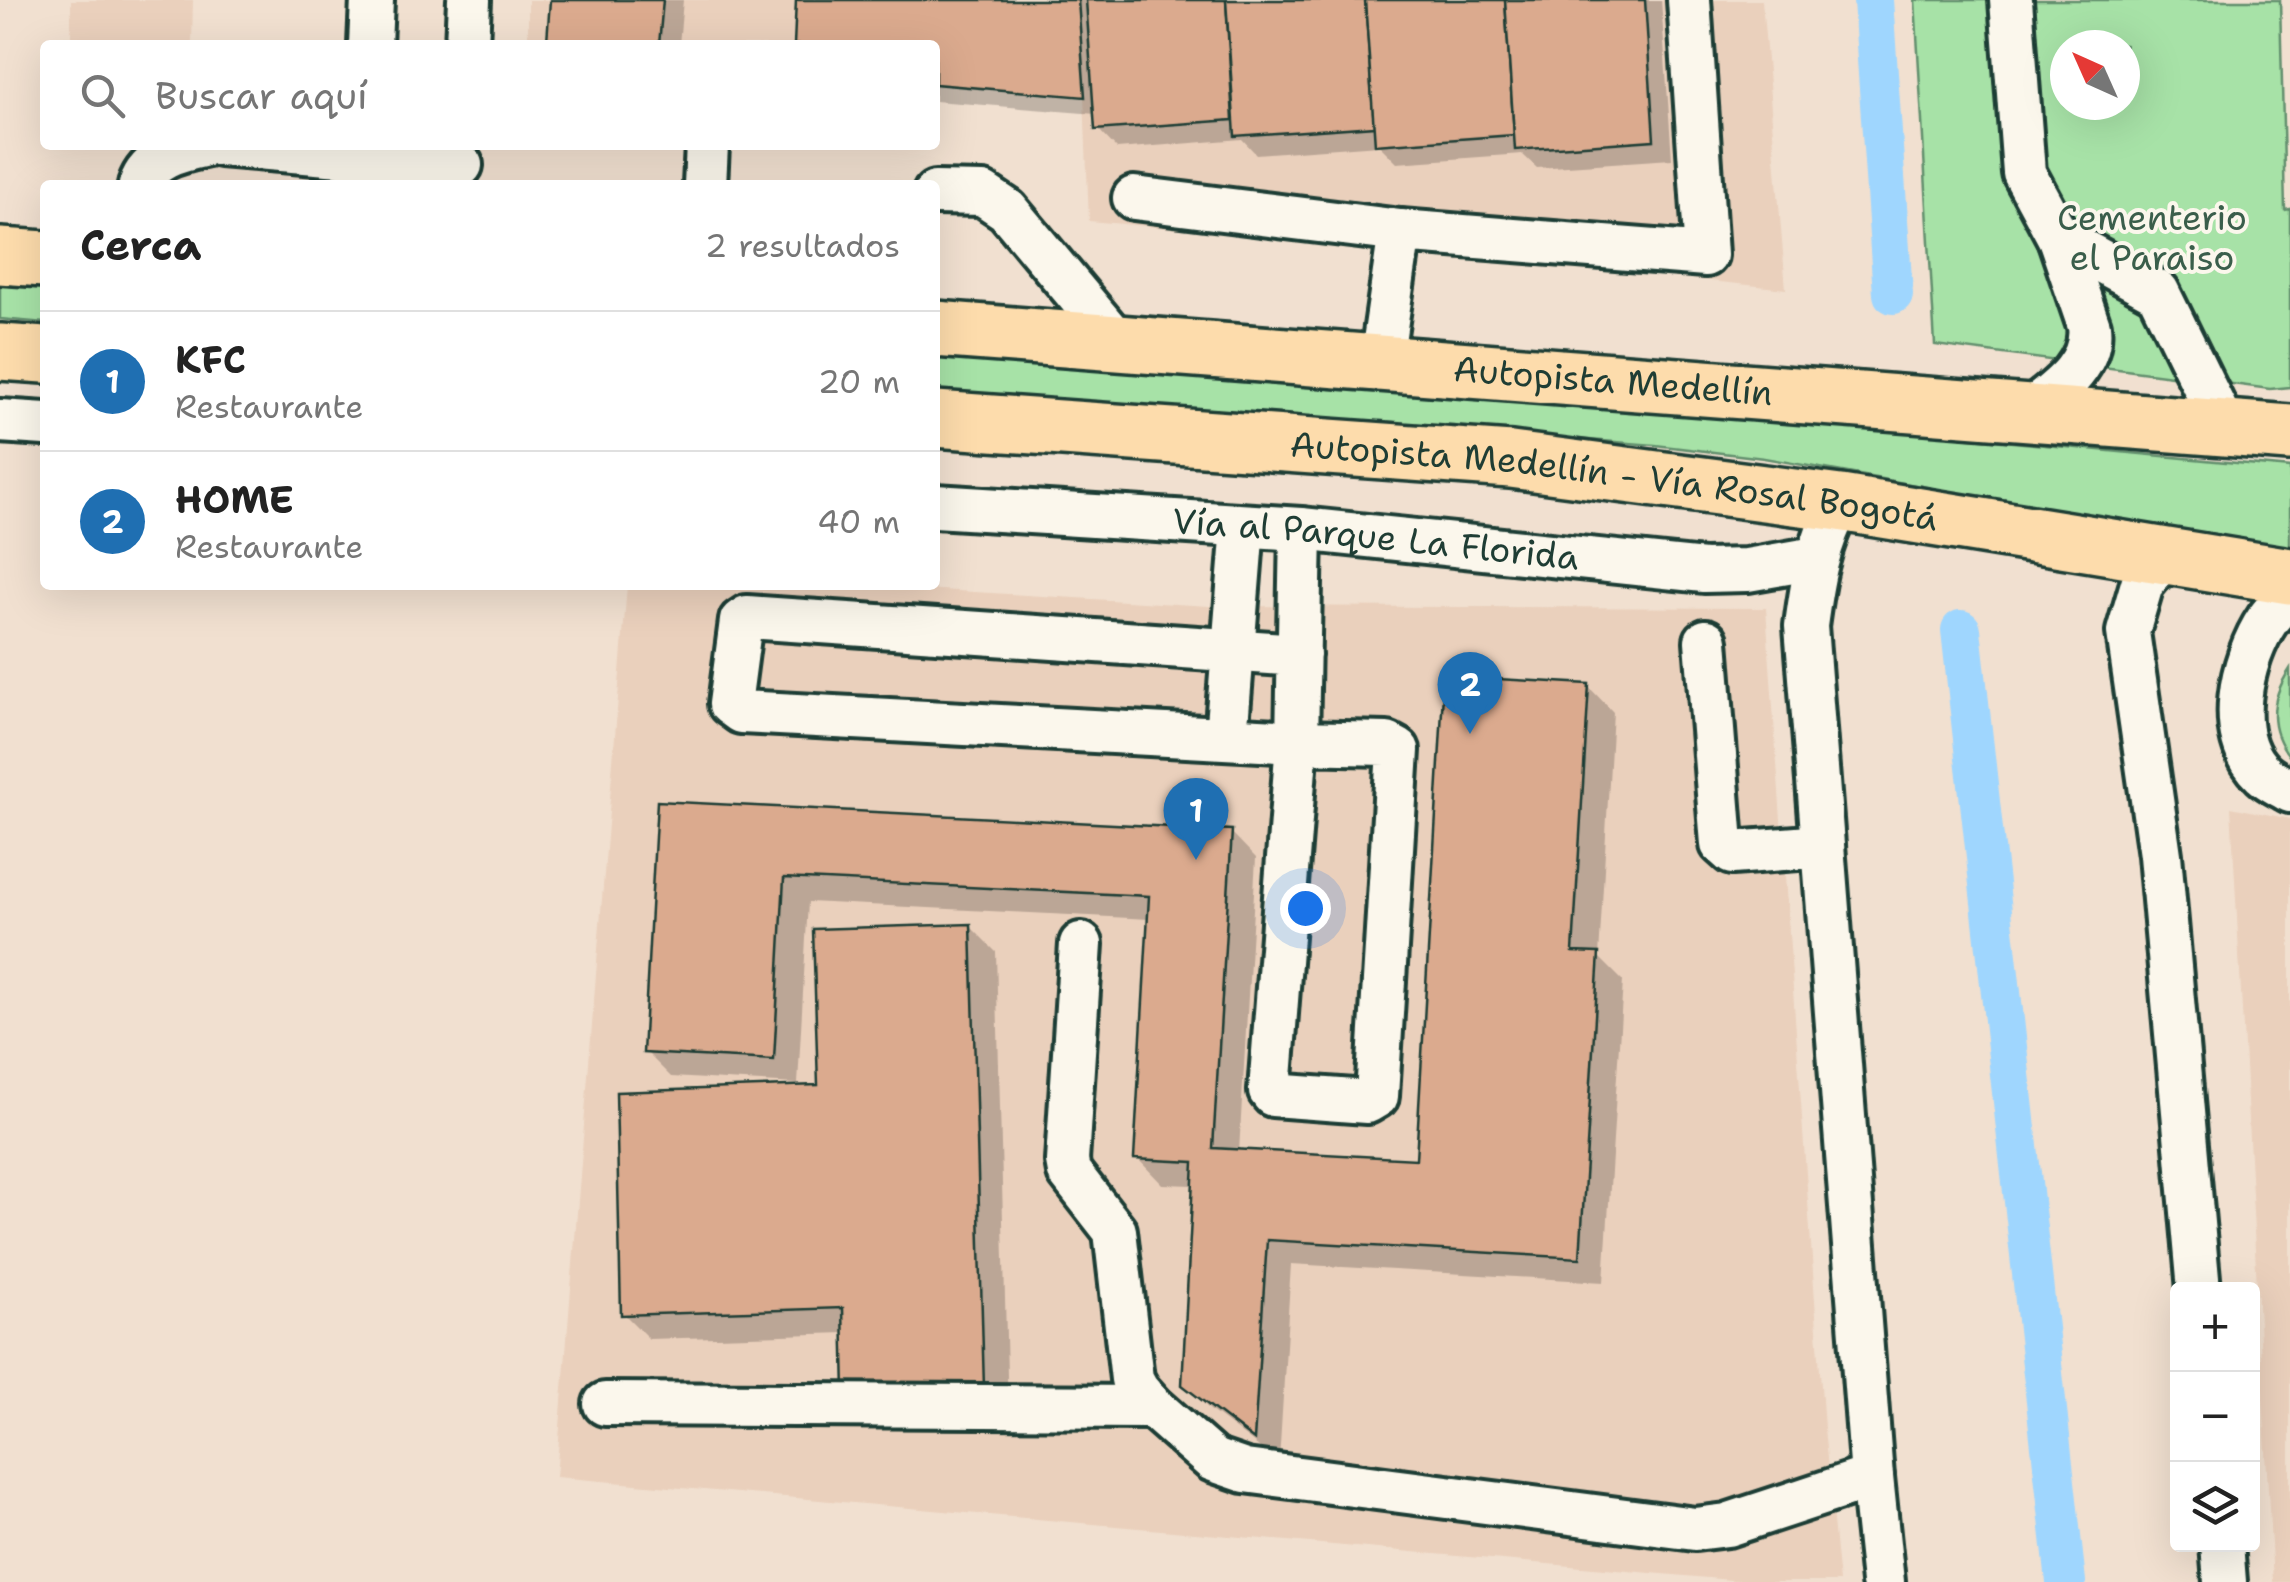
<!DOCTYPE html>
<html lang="es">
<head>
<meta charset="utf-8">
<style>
  :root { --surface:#fff; --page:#f2f2f2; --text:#222; --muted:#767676; --line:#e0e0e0; --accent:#1f6fb2 }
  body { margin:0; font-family:"Shantell Sans",sans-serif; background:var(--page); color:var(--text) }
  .controls { position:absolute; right:30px; bottom:30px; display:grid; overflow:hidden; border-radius:10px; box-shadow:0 10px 40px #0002 }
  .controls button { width:90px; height:90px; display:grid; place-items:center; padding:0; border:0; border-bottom:2px solid var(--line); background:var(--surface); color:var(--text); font:50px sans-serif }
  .compass { position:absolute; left:2050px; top:30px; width:90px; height:90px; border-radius:50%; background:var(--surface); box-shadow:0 10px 40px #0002; rotate:315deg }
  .you { position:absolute; left:1305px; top:908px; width:35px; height:35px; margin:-25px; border:8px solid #fff; border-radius:50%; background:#1a73e8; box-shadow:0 0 0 15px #1a73e833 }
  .badge { display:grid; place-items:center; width:65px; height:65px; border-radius:50%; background:var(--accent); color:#fff; font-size:32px; font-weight:700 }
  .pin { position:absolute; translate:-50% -82px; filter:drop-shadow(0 2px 5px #0008) }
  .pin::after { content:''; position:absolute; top:52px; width:35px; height:30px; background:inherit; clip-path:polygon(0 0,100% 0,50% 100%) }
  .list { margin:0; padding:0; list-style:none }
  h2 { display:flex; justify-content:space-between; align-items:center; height:130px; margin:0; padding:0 40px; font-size:42px }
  h2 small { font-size:32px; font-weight:400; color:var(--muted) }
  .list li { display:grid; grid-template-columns:65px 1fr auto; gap:30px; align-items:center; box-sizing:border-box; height:140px; padding:0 40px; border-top:2px solid var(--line) }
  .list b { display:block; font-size:38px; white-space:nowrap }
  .list p { margin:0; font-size:32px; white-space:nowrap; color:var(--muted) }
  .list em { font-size:32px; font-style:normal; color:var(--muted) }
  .icon { flex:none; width:55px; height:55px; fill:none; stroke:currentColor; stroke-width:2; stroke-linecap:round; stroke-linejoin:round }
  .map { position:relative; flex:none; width:2290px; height:1582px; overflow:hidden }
  .search { position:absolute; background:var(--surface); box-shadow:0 10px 40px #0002; left:40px; top:40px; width:900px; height:110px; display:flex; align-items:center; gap:25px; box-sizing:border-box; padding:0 35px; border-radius:10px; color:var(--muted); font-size:38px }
  .panel { position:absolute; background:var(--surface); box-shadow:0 10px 40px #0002; left:40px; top:180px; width:900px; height:410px; border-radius:10px }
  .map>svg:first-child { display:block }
</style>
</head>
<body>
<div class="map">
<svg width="2290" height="1582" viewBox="0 0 2290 1582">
  <rect width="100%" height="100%" fill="#f1e0d0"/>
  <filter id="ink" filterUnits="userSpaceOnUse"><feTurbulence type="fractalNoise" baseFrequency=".01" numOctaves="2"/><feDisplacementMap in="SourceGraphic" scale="20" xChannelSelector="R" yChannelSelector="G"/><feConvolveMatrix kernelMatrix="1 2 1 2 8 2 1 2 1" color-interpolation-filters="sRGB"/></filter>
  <g filter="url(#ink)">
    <!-- built -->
    <g fill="#ead0bc">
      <path d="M71,0H193L192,45H71Z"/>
      <path d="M528,0H1762L1786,289L1399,248L1089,221L1084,97L935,84V45H528Z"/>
      <path d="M627,585H857L1209,606L1766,608L1824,1428L1839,1582H1754L556,1477Z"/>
      <path d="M2231,807L2290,819V1582H2273Z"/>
    </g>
    <!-- green -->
    <g fill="#a7e2a7" stroke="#63906e" stroke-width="2.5" fill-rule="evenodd">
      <path d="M1915,0H2280L2285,210L2290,209V387L2270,389L1935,345ZM2065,45H2125V105H2065Z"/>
      <path d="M0,283L45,286V323L0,319Z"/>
      <path d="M935,354L1659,409L2290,468V552L1764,458L1655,445L935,390Z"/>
      <path d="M2290,669V757C2267,728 2270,699 2290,669Z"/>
    </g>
    <!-- shadow -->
    <g fill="#0003">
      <path d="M553,0H683L679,45H555L550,40Z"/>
      <path d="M799,0H1661L1672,159L1537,168L1522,154L1397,163L1379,145L1256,154L1242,139L1117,149L1098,129L1096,114L935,101V45H797Z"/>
      <path d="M1588,686L1613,712L1599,957L1623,981L1604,1282L1291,1264L1279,1462L1210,1410L1184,1384L1195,1185L1162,1184L1137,1158L1150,919L808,902L798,1084L671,1077L646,1052L660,803L1231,832L1256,858L1239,1152L1419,1161Z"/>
      <path d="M970,926L996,952L1008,1413L846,1333L649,1339L624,1314L821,1088Z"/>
    </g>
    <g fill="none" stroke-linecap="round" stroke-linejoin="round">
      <!-- canal -->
      <g stroke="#9fd6fe" stroke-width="40">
        <path d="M1873,0L1893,294"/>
        <path d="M1961,630L2066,1582"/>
      </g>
    </g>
    <!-- building -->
    <g fill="#dbaa8e" stroke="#1f3d34" stroke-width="2.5">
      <path d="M550,0H663L659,45L547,41Z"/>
      <path d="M796,0H1078L1085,97L935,84V45H794Z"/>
      <path d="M1086,0H1226L1233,120L1095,130Z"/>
      <path d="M1226,0H1365L1374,126L1235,136Z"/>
      <path d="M1365,0H1505L1514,135L1375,145Z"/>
      <path d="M1505,0H1645L1654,140L1515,150Z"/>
      <path d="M1444,676L1589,684L1573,952L1599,953L1580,1258L1267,1240L1254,1440L1182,1385L1194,1162L1134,1159L1149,896L784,878L774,1060L643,1053L657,801L1232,830L1213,1148L1416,1159Z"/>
      <path d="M971,924L984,1388L845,1393L843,1308L621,1315L616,1092L818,1085L813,929Z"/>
    </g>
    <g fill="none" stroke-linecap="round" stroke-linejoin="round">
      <!-- minor casing -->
      <g stroke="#1f3d34" stroke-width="50">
        <g id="minor">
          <path d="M2011,0L2024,173L2059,238L2089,326C2094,365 2057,390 2029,412"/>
          <path d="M370,45L372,0"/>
          <path d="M467,45L469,0"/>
          <path d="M221,145L461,165"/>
          <path d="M140,185C149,157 180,151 207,145"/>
          <path d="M705,185L707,145"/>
          <path d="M935,193L983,194L1007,210L1117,342"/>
          <path d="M1134,198L1400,231"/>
          <path d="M2059,238L2158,292L2224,427"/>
          <path d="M1381,362L1400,231L1706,255L1689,0"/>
          <path d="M0,421L45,424"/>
          <path d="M1840,503C1818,543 1812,581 1806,626L1872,1477L1883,1582"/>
          <path id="s1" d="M935,506L1301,529L1704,571L1747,570L1816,558"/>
          <path d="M2165,556L2142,584L2128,632L2160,855L2199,1290"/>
          <path d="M2290,595C2283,603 2274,610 2268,619C2241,659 2223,737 2263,774C2270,781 2282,786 2290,791"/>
          <path d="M1706,641L1722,844L1732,853L1823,846"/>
          <path d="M1299,655L747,617L741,621L730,704L741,712L1297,742L1301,529"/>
          <path d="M1226,737L1243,526"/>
          <path d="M1297,742L1387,744L1398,750L1377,1096L1367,1102L1273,1095L1270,1091Z"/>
          <path d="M1081,944L1067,1161L1069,1172L1115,1231L1132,1379L1138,1390L1153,1407L1213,1460L1245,1471L1695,1529L1727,1525L1872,1477"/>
          <path d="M605,1404L1153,1407"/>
          <path d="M2222,1544L2225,1582"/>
        </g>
      </g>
      <!-- highway casing -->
      <g stroke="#1f3d34" stroke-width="62">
        <g id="highway">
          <path d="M0,256L45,259"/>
          <path id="s2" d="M935,329L2290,433"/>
          <path d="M0,352L45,355"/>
          <path id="s3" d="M935,419L1511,460L1840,503L2290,576"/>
        </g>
      </g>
      <!-- minor -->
      <use href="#minor" stroke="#fbf7ec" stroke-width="42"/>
      <!-- highway -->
      <use href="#highway" stroke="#fddcac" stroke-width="55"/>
    </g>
  </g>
  <g text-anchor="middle" stroke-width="8" stroke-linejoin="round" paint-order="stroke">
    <!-- park labels -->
    <g font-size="35" fill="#3a5e4b" stroke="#fbf7ec">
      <text x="2152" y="230">Cementerio<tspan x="2152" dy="40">el Paraiso</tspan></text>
    </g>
    <!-- street labels -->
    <g font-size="35" fill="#1f3d34" stroke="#fbf7ec">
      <text dy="12" stroke="none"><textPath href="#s2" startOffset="680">Autopista Medellín</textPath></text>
      <text dy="12" stroke="none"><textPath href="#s3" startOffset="682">Autopista Medellín - Vía Rosal Bogotá</textPath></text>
      <text dy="12" stroke="none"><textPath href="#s1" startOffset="442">Vía al Parque La Florida</textPath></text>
    </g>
  </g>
</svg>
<div class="controls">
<button>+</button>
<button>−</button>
<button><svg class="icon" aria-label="layers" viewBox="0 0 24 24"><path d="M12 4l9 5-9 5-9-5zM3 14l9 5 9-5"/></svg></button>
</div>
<svg class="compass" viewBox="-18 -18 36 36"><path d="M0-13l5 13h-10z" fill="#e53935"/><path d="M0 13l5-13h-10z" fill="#767676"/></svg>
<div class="you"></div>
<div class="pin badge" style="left:1196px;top:860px">1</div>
<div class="pin badge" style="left:1470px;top:734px">2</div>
<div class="search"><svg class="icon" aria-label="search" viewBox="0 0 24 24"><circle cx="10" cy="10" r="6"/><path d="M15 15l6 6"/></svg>Buscar aquí</div>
<section class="panel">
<h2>Cerca<small>2 resultados</small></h2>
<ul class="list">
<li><span class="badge">1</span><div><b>KFC</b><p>Restaurante</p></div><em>20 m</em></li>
<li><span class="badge">2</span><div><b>HOME</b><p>Restaurante</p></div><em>40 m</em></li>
</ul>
</section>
</div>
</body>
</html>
